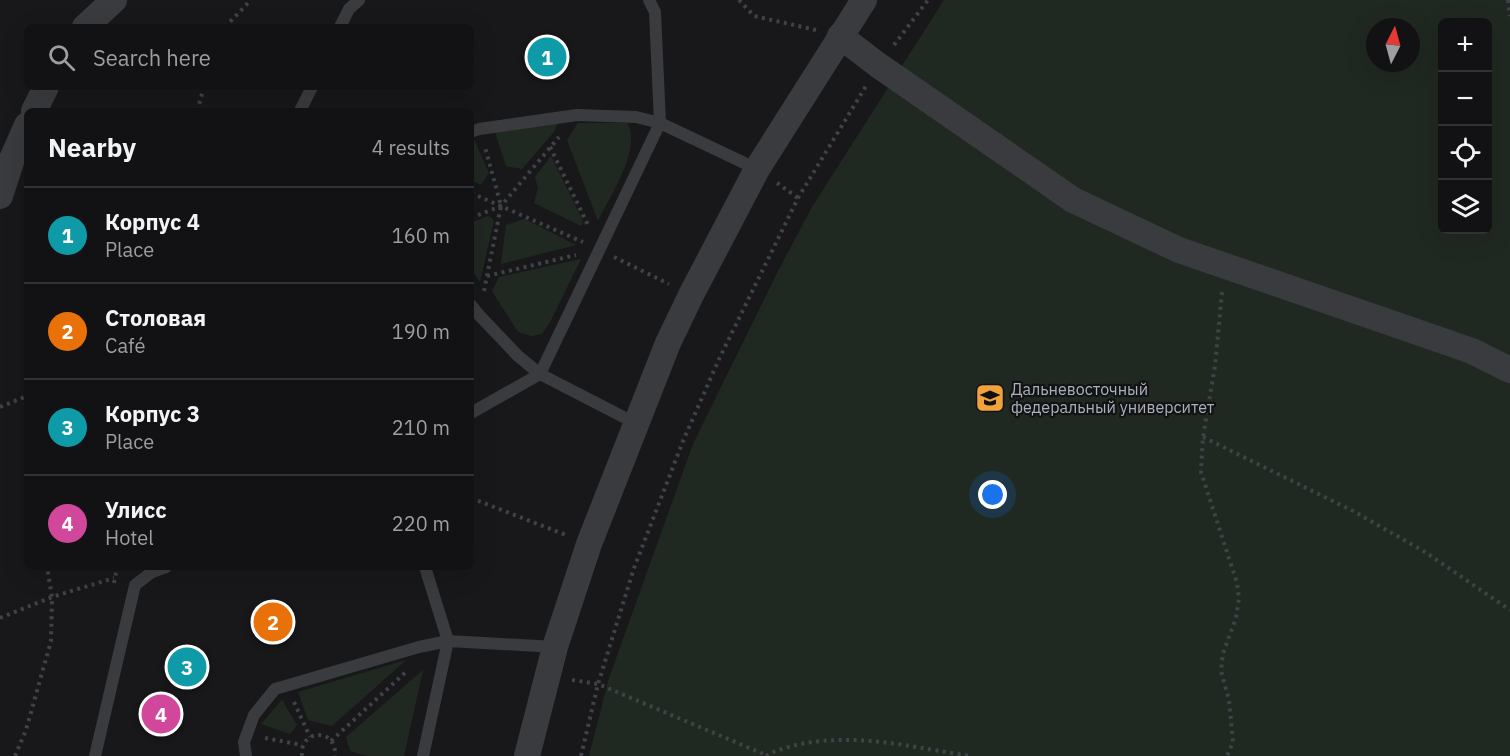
<!DOCTYPE html>
<html lang="en">
<head>
<meta charset="utf-8">
<style>
  :root { --surface:#121214; --page:#1b1b1d; --text:#f1f3f6; --muted:#9c9ea0; --line:#313234; --accent:#db2777 }
  body { margin:0; font-family:"IBM Plex Sans",sans-serif; background:var(--page); color:var(--text) }
  .controls { position:absolute; right:18px; top:18px; display:grid; overflow:hidden; border-radius:9px; box-shadow:0 6px 24px #0002 }
  .controls button { width:54px; height:54px; display:grid; place-items:center; padding:0; border:0; border-bottom:2px solid var(--line); background:var(--surface); color:var(--text); font:30px sans-serif }
  .compass { position:absolute; left:1366px; top:18px; width:54px; height:54px; border-radius:50%; background:var(--surface); box-shadow:0 6px 24px #0002; rotate:6deg }
  .you { position:absolute; left:993px; top:495px; width:21px; height:21px; margin:-15px; border:4px solid #fff; border-radius:50%; background:#1a73e8; box-shadow:0 0 0 9px #1a73e833 }
  .badge { display:grid; place-items:center; width:39px; height:39px; border-radius:50%; background:var(--accent); color:#fff; font-size:20px; font-weight:700 }
  .pin { position:absolute; translate:-50% -50%; border:3px solid #fff; box-shadow:0 2px 6px #0006 }
  .list { margin:0; padding:0; list-style:none }
  h2 { display:flex; justify-content:space-between; align-items:center; height:78px; margin:0; padding:0 24px; font-size:26px }
  h2 small { font-size:20px; font-weight:400; color:var(--muted) }
  .list li { display:grid; grid-template-columns:39px 1fr auto; gap:18px; align-items:center; box-sizing:border-box; height:96px; padding:0 24px; border-top:2px solid var(--line) }
  .list b { display:block; font-size:22px; white-space:nowrap }
  .list p { margin:0; font-size:20px; white-space:nowrap; color:var(--muted) }
  .list em { font-size:20px; font-style:normal; color:var(--muted) }
  .icon { flex:none; width:33px; height:33px; fill:none; stroke:currentColor; stroke-width:2; stroke-linecap:round; stroke-linejoin:round }
  .map { position:relative; flex:none; width:1510px; height:756px; overflow:hidden }
  .search { position:absolute; background:var(--surface); box-shadow:0 6px 24px #0002; left:24px; top:24px; width:450px; height:66px; display:flex; align-items:center; gap:15px; box-sizing:border-box; padding:0 21px; border-radius:9px; color:var(--muted); font-size:22px }
  .panel { position:absolute; background:var(--surface); box-shadow:0 6px 24px #0002; left:24px; top:108px; width:450px; height:462px; border-radius:9px }
  .map>svg:first-child { display:block }
</style>
</head>
<body>
<div class="map">
<svg width="1510" height="756" viewBox="0 0 1510 756">
  <rect width="100%" height="100%" fill="#18181a"/>
  <!-- green -->
  <g fill="#202921" fill-rule="evenodd">
    <path d="M944,0H1510V756H589L609,678L693,444L779,269L812,207ZM1442,22H1488V230H1442ZM1375,27H1411V63H1375Z"/>
    <path d="M558,123L554,132L522,169L506,166L495,132Z"/>
    <path d="M578,123H627C643,147 609,198 598,221L567,140Z"/>
    <path d="M473,137L489,173L481,185L471,180V139Z"/>
    <path d="M551,156L581,217L583,223L581,226L534,203L538,188L535,177Z"/>
    <path d="M487,216L491,217L494,221L480,282L471,268V223Z"/>
    <path d="M525,219L576,245L501,264L506,225Z"/>
    <path d="M581,259L550,322L542,334L531,336L518,332L492,291L499,277Z"/>
    <path d="M406,660L332,726L308,720L298,692Z"/>
    <path d="M423,670L404,756H367L350,751L346,737Z"/>
    <path d="M282,700L297,725L290,734L261,724Z"/>
  </g>
  <g fill="none" stroke-linecap="round" stroke-linejoin="round">
    <!-- path -->
    <g stroke="#3f4246" stroke-width="4" stroke-dasharray="3 4.5" stroke-linecap="butt">
      <path d="M739,0L754,16L816,30"/>
      <path d="M1508,0L1510,16"/>
      <path d="M225,27L251,0"/>
      <path d="M894,45L928,0"/>
      <path d="M197,111L204,87"/>
      <path d="M550,147L589,227"/>
      <path d="M777,183L798,198"/>
      <path d="M471,193L583,242"/>
      <path d="M471,218L501,206L559,137"/>
      <path d="M614,257L669,284"/>
      <path d="M487,276L576,255"/>
      <path d="M484,291L501,206L485,147"/>
      <path d="M1222,292L1215,366L1203,437L1201,472L1237,583L1239,598L1236,618L1223,653L1221,671L1229,700L1233,742L1227,756"/>
      <path d="M0,407L27,396"/>
      <path d="M1203,437L1353,511L1425,552L1510,610"/>
      <path d="M471,498L566,535"/>
      <path d="M114,583L117,567"/>
      <path d="M0,618L52,597L114,578"/>
      <path d="M572,680L598,684L766,755"/>
      <path d="M294,702L310,737"/>
      <path d="M265,738L302,745"/>
      <path d="M331,741L408,670"/>
      <path d="M15,756L26,730L51,641L52,597L47,567"/>
      <path d="M302,756C299,729 337,727 335,756"/>
      <path d="M581,756L598,684L634,568L683,441L720,357L798,198L866,86"/>
      <path d="M766,756C775,750 786,748 796,745C854,732 912,747 970,756"/>
    </g>
    <!-- lane -->
    <g stroke="#393b3f" stroke-width="12">
      <path d="M340,27L349,9L359,0"/>
      <path d="M300,111L312,87"/>
      <path d="M471,132L479,129L577,115L636,117L660,123L757,169"/>
      <path d="M471,305L479,315L518,356L540,374L635,423"/>
      <path d="M471,413L540,374L660,123L655,12L649,0"/>
      <path d="M95,756L135,585L152,572L166,567"/>
      <path d="M246,756L244,742L254,715L275,689L419,647L448,641L555,647"/>
      <path d="M423,756L448,641L425,567"/>
    </g>
    <!-- street -->
    <g stroke="#393b3f" stroke-width="26">
      <path d="M85,27L114,0"/>
      <path d="M840,36L878,65L1073,200L1179,250L1472,351L1510,370"/>
      <path d="M34,111L46,87"/>
      <path d="M0,196L12,159L27,125"/>
      <path d="M527,756L555,647L589,544L668,343L691,295L757,169L864,0"/>
    </g>
  </g>
  <!-- icons -->
  <defs>
    <g id="university-square" transform="scale(1.5)"><rect x="-9" y="-9" width="18" height="18" rx="4" fill="#f0a33b" stroke="#131315"/><path d="M0-5L7-2L0 1L-7-2ZM-4 1L0 2.5L4 1V4Q0 6-4 4Z" fill="#111"/></g>
  </defs>
  <g fill-rule="evenodd">
    <use href="#university-square" x="990" y="398"/>
  </g>
  <g text-anchor="middle" stroke-width="4.5" stroke-linejoin="round" paint-order="stroke">
    <!-- poi labels -->
    <g font-size="16" fill="#abb1ba" stroke="#131315" text-anchor="start">
      <text x="1011" y="395">Дальневосточный<tspan x="1011" dy="18">федеральный университет</tspan></text>
    </g>
  </g>
</svg>
<div class="controls">
<button>+</button>
<button>−</button>
<button><svg class="icon" aria-label="locate" viewBox="0 0 24 24"><circle cx="12" cy="12" r="6"/><path d="M12 2v4M12 18v4M2 12h4M18 12h4"/></svg></button>
<button><svg class="icon" aria-label="layers" viewBox="0 0 24 24"><path d="M12 4l9 5-9 5-9-5zM3 14l9 5 9-5"/></svg></button>
</div>
<svg class="compass" viewBox="-18 -18 36 36"><path d="M0-13l5 13h-10z" fill="#e53935"/><path d="M0 13l5-13h-10z" fill="#9c9ea0"/></svg>
<div class="you"></div>
<div class="pin badge" style="left:547px;top:57px;background:#0f9aa8">1</div>
<div class="pin badge" style="left:273px;top:622px;background:#e8710a">2</div>
<div class="pin badge" style="left:187px;top:667px;background:#0f9aa8">3</div>
<div class="pin badge" style="left:161px;top:714px;background:#d1479c">4</div>
<div class="search"><svg class="icon" aria-label="search" viewBox="0 0 24 24"><circle cx="10" cy="10" r="6"/><path d="M15 15l6 6"/></svg>Search here</div>
<section class="panel">
<h2>Nearby<small>4 results</small></h2>
<ul class="list">
<li><span class="badge" style="background:#0f9aa8">1</span><div><b>Корпус 4</b><p>Place</p></div><em>160 m</em></li>
<li><span class="badge" style="background:#e8710a">2</span><div><b>Столовая</b><p>Café</p></div><em>190 m</em></li>
<li><span class="badge" style="background:#0f9aa8">3</span><div><b>Корпус 3</b><p>Place</p></div><em>210 m</em></li>
<li><span class="badge" style="background:#d1479c">4</span><div><b>Улисс</b><p>Hotel</p></div><em>220 m</em></li>
</ul>
</section>
</div>
</body>
</html>
